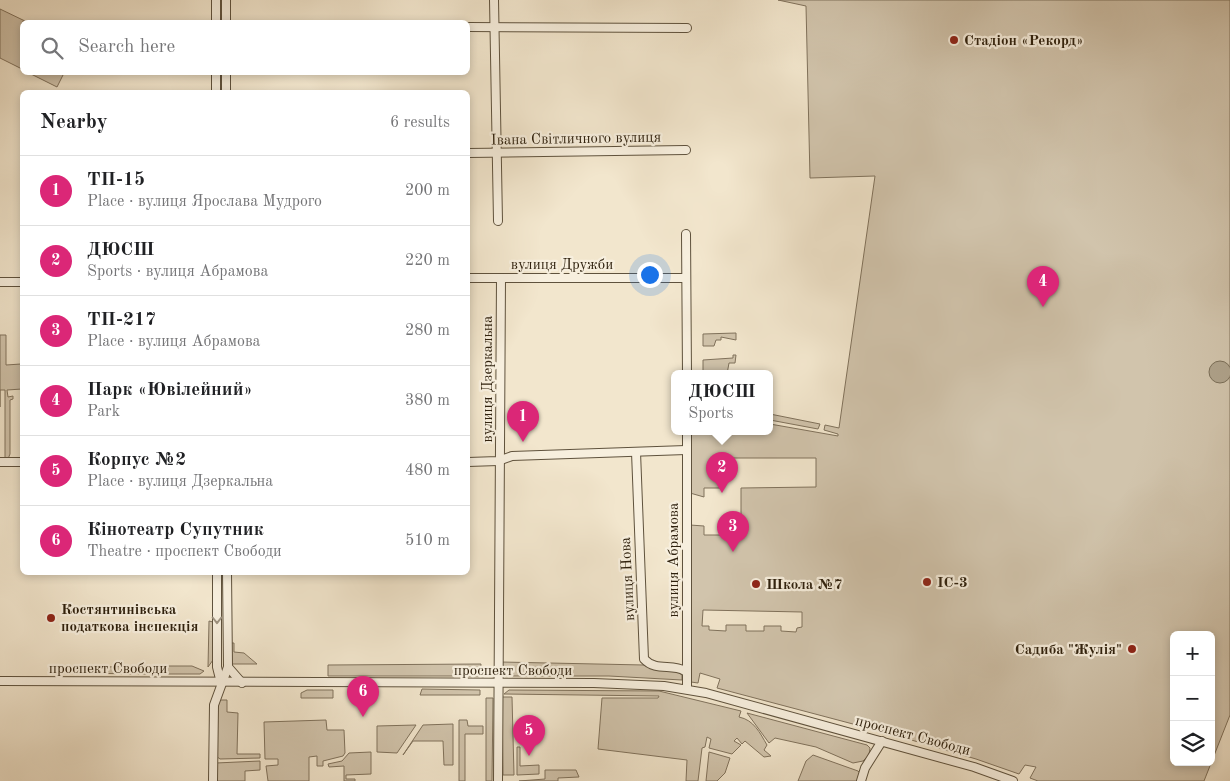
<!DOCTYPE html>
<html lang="en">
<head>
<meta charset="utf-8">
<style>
  :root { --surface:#fff; --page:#f2f2f2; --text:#202124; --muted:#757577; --line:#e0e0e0; --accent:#db2777 }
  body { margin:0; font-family:"Old Standard TT",serif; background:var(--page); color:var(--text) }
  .controls { position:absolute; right:15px; bottom:15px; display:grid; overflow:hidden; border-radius:8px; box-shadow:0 2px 8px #0003 }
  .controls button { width:45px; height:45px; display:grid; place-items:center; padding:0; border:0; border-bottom:1px solid var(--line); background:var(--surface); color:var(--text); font:25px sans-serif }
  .you { position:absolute; left:649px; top:274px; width:18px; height:18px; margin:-12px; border:4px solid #fff; border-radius:50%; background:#1a73e8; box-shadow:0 0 0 8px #1a73e833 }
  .badge { display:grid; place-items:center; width:32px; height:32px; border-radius:50%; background:var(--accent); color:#fff; font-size:16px; font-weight:700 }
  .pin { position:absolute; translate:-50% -41px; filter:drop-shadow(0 1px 2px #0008) }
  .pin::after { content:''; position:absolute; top:26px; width:18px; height:15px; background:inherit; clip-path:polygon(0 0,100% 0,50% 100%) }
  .popup { position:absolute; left:671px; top:370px; width:102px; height:65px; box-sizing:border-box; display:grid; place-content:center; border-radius:8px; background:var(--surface); filter:drop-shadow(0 1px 4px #0005); font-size:16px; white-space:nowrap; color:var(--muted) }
  .popup b { font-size:19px; color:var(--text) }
  .popup::after { content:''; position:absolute; left:50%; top:100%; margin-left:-10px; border:10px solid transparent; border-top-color:var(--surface) }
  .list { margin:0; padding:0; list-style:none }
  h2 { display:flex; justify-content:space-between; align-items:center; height:65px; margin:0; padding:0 20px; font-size:21px }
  h2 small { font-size:16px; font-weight:400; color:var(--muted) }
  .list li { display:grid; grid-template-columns:32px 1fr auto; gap:15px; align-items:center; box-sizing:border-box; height:70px; padding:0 20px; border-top:1px solid var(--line) }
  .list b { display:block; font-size:19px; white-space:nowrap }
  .list p { margin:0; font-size:16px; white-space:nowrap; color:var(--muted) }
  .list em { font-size:16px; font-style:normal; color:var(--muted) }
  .icon { flex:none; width:28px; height:28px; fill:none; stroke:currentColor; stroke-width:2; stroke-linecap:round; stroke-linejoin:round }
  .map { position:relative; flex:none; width:1230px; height:781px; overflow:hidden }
  .search { position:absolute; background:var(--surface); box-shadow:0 2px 8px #0003; left:20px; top:20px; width:450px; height:55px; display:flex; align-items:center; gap:12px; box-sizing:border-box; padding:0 18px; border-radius:8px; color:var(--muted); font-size:19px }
  .panel { position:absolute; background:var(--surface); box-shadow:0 2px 8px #0003; left:20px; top:90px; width:450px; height:485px; border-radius:8px }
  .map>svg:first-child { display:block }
</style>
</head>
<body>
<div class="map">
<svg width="1230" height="781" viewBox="0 0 1230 781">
  <rect width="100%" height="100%" fill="#f2e6cd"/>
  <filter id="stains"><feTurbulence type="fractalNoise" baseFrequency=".004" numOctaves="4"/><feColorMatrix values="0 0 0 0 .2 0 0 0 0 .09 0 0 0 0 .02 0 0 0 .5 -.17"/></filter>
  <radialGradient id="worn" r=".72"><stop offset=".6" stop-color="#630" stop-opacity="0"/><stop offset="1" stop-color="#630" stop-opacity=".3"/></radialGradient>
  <!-- green -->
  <g fill="#d1c4ac" stroke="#80725c" fill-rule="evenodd">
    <path d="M778,0H1230V715L1204,781H1038L1030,778L1036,767L1025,765L1019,774L976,759L908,739L910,732L870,721L868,728L717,688L720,679L700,673L698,683L691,682L689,678L690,525L704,526V535H741V488L816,487V458H720V465H724V488H704V497L690,493V432H770V424L838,436V434L824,430L825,425L839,428L875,176L810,178L806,6ZM703,610L802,612V627L797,628L796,632L781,631V626H764V631H746V625H726V631L709,630V626H702ZM1174,635H1211V762H1174Z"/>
    <path d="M0,9L27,22H22V69L0,58Z"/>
    <path d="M29,73H64L57,87Z"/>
    <path d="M736,333V340L721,337V340H716L714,346H703V334Z"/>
    <path d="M0,335H6V365L21,364L22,345V389L7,390L8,397L13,396V399L10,400V454L8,459H5V390H0V407Z"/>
    <path d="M733,355H736L735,363H729L727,374H703V360L733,358Z"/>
    <path d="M770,414L820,424L818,429L770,420Z"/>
    <path d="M209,621L213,622V660L208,667Z"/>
    <path d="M231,643H234V652L244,653L257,664H232Z"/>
    <path d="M501,662L644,665C655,671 673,666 682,675V680L609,676H505L501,674Z"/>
    <path d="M481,664L480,676H328V665Z"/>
    <path d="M135,666V674L80,673V668Z"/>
    <path d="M139,666H192L204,671L200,674H138Z"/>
    <path d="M422,689L480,690V695H420Z"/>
    <path d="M307,690H333V698H301V693Z"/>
    <path d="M509,690L659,691L741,711L739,717C754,720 760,733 767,745L764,750L771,756L764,757L745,741L742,744L737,738L734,741L741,745L732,754L709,748L711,739L707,737L705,747L702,748L698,781H686L687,760L598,749L602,698H658L659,696L504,694Z"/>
    <path d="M502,697H512L514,775H503Z"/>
    <path d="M486,698H493L492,781H486Z"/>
    <path d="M219,700H227V712L238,713L237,754H260V758L220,759L216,756L217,705Z"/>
    <path d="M747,713L867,745L870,748L869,755L863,761L853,763L816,747L775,738L769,743Z"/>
    <path d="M326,720L327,730H344L345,753L343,756L323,761V766H317V756L309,757V781H268L266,766L278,765V759H265L264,722Z"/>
    <path d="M459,720H467L468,726H483V734H465V781H459Z"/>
    <path d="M453,724V765H444L443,741H413L403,755L423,725Z"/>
    <path d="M416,725L397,753L377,752V726Z"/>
    <path d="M517,747H520V766L539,765V774L517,775Z"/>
    <path d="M371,752V774L346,775V779H355V781H344V766L329,767L328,764L342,761L349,753Z"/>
    <path d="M709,752L730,758L725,773L717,781H706Z"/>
    <path d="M813,755L858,771L860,773L858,781H798L806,761Z"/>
    <path d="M260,761V770L245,771V781H216V763Z"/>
    <path d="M545,770H576L579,777L558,778V781H519L545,779Z"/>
  </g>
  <!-- water -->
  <circle fill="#afa38c" stroke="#7b6f59" cx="1220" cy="372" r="11"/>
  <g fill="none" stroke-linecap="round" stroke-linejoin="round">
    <!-- minor casing -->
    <g stroke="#5f523d" stroke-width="10">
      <g id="minor">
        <path d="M216,0V22"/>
        <path d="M226,0V22"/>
        <path d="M494,0L498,221"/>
        <path d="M468,27L687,28"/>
        <path d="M216,72V92"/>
        <path d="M226,72V92"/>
        <path d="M468,153L686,150"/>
        <path d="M686,234L687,374"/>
        <path d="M468,278H686"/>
        <path d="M0,282H22"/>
        <path d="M687,432V689"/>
        <path d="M636,452L644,659C656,672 672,663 685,671"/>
        <path d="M0,462H22"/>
        <path d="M468,462L498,461L512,456L686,450"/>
        <path d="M217,572V667L221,683"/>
        <path d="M227,572L228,667L242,683"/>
        <path d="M0,681L594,683L664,686L706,693L974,767L1013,781"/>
        <path d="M213,781L214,705L228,667"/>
        <path d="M498,781L501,278"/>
        <path d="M861,781L865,768L882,741"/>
      </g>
    </g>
    <!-- minor -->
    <use href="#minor" stroke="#f7efde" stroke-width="8"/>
  </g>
  <!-- one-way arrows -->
  <defs><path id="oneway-chevron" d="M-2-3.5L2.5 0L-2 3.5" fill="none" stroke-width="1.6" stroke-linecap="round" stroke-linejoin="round" transform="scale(1.25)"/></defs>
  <use stroke="#9d9280" href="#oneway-chevron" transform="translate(217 620) rotate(90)"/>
  <!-- markers -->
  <g fill="#8f2418" stroke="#f7efde" stroke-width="2">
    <circle cx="954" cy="40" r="5"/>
    <circle cx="927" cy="582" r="5"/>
    <circle cx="756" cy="584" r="5"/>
    <circle cx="51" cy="618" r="5"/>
    <circle cx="1132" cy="649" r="5"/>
  </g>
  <g text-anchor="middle" stroke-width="4.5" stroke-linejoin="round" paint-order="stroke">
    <!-- poi labels -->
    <g font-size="15" font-weight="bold" fill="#2e200d" stroke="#f7efde" text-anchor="start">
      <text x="964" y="45">Стадіон «Рекорд»</text>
      <text x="937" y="587">ІС-3</text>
      <text x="766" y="589">Школа №7</text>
      <text x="61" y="614">Костянтинівська<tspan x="61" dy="17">податкова інспекція</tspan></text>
      <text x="1122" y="654" text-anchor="end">Садиба "Жулія"</text>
    </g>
    <!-- street labels -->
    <g font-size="15" fill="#2e200d" stroke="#f7efde">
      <text transform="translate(576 138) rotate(-1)" y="5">Івана Світличного вулиця</text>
      <text x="562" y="269">вулиця Дружби</text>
      <text transform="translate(487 379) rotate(-90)" y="5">вулиця Дзеркальна</text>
      <text transform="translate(673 560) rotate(-90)" y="5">вулиця Абрамова</text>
      <text transform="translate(627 579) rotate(-93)" y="5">вулиця Нова</text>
      <text x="108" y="673">проспект Свободи</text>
      <text x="513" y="675">проспект Свободи</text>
      <text transform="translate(913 735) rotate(15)" y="5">проспект Свободи</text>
    </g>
  </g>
  <rect width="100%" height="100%" filter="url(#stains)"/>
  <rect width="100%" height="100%" fill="url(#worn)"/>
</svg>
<div class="controls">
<button>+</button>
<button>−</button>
<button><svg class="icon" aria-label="layers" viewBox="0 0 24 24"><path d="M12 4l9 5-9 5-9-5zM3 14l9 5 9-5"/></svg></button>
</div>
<div class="you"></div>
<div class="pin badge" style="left:523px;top:442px">1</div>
<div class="pin badge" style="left:722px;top:493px">2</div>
<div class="popup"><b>ДЮСШ</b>Sports</div>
<div class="pin badge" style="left:733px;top:552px">3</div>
<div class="pin badge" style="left:1043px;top:307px">4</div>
<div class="pin badge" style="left:529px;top:756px">5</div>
<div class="pin badge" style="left:363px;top:717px">6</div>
<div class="search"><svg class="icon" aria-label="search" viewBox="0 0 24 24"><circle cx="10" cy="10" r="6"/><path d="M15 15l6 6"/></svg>Search here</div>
<section class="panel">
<h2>Nearby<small>6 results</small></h2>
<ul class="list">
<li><span class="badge">1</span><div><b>ТП-15</b><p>Place · вулиця Ярослава Мудрого</p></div><em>200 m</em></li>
<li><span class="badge">2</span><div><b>ДЮСШ</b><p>Sports · вулиця Абрамова</p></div><em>220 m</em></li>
<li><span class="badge">3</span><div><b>ТП-217</b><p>Place · вулиця Абрамова</p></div><em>280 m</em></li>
<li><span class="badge">4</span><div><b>Парк «Ювілейний»</b><p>Park</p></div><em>380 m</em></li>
<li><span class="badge">5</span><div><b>Корпус №2</b><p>Place · вулиця Дзеркальна</p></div><em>480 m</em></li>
<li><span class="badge">6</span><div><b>Кінотеатр Супутник</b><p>Theatre · проспект Свободи</p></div><em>510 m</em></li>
</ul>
</section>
</div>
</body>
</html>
